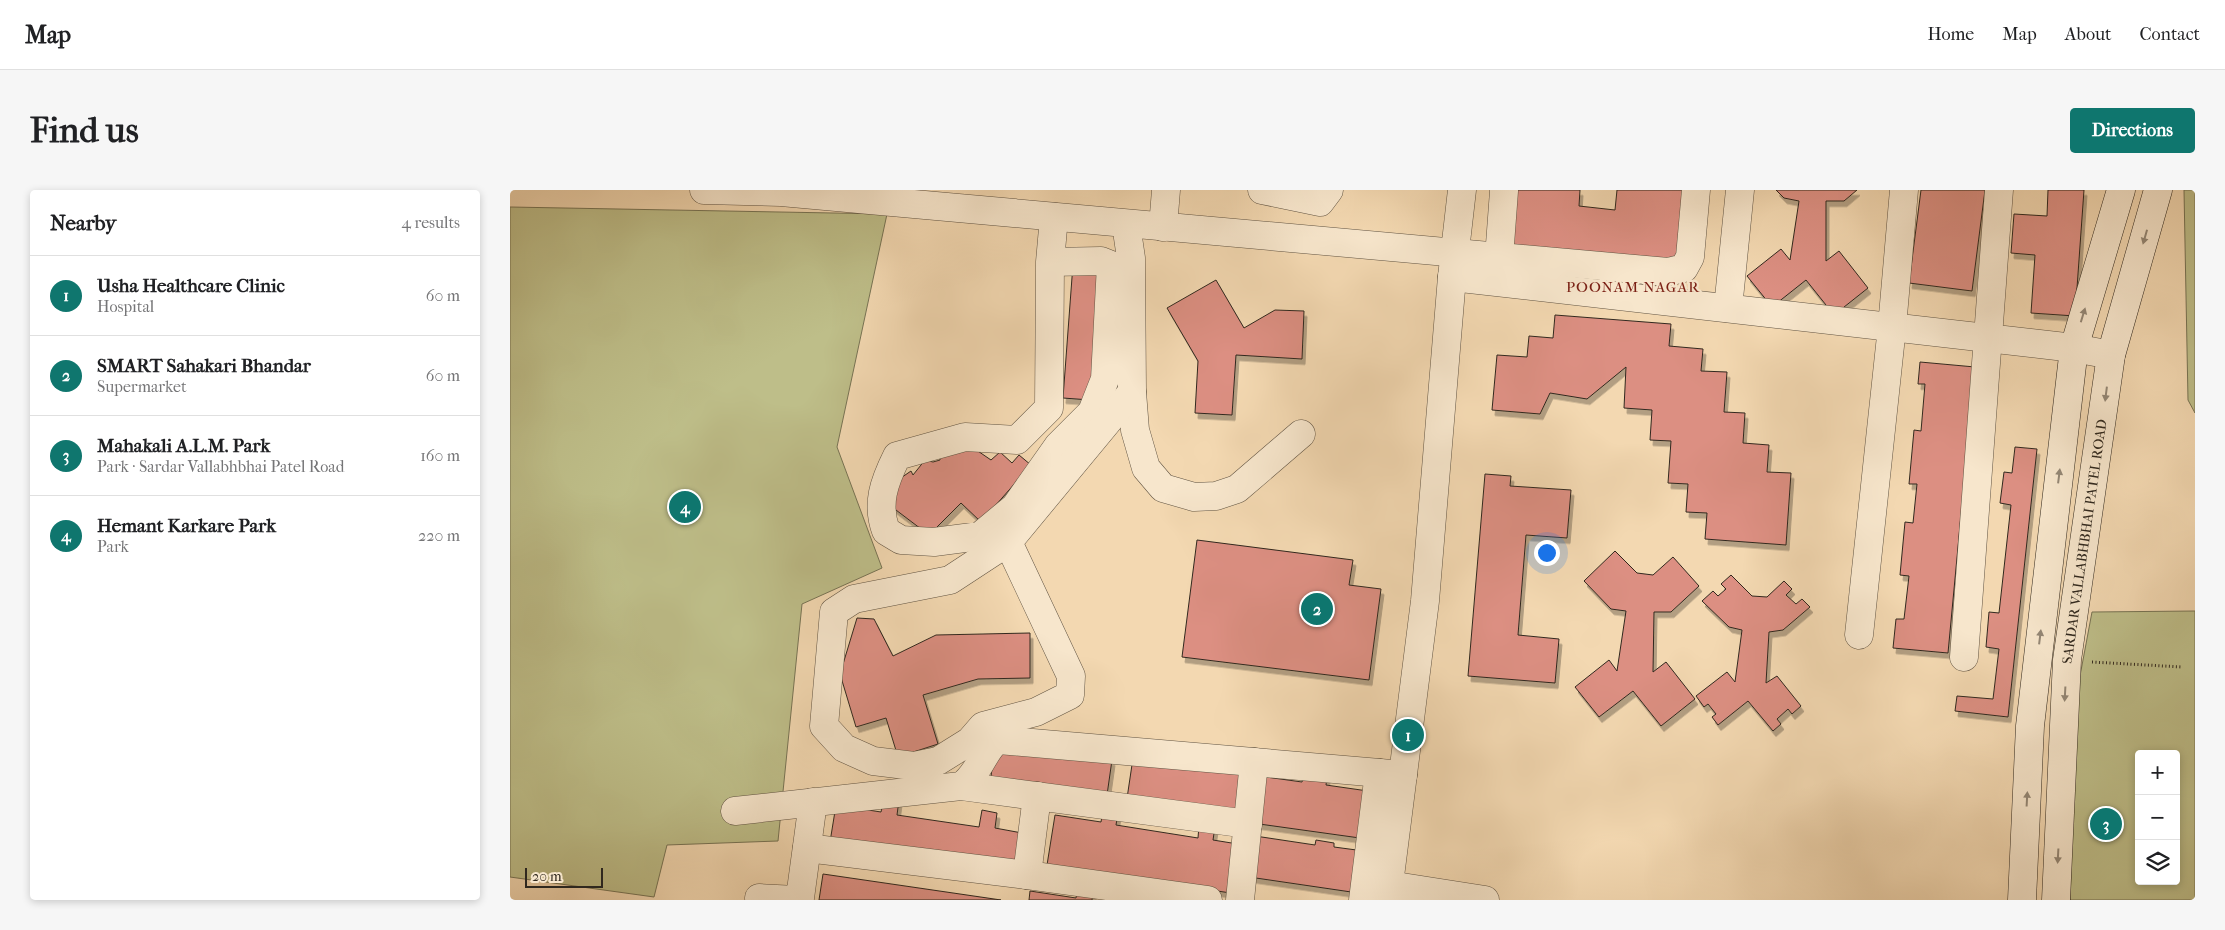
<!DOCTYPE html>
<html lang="en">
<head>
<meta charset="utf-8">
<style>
  :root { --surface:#fff; --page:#f6f6f6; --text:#202124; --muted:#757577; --line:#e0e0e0; --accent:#0f766e }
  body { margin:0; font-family:"IM FELL French Canon",serif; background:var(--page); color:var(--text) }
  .controls { position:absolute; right:15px; bottom:15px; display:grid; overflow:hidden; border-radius:5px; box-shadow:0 2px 8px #0003 }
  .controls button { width:45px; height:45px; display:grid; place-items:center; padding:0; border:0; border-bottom:1px solid var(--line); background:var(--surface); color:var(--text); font:25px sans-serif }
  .scale { position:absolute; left:15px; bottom:12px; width:78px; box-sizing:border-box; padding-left:5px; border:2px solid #30281e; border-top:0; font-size:14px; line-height:18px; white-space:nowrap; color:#30281e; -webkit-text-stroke:4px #f7e6cc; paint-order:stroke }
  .you { position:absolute; left:1036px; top:362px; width:18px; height:18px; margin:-12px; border:4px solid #fff; border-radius:50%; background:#1a73e8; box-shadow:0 0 0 8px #1a73e833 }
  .badge { display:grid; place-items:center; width:32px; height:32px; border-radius:50%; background:var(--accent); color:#fff; font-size:16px; font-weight:700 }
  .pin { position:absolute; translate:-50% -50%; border:2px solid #fff; box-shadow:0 1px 5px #0006 }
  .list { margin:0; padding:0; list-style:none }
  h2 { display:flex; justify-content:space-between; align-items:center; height:65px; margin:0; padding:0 20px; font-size:21px }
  h2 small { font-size:16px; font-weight:400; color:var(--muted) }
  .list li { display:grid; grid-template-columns:32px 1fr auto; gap:15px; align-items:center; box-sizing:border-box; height:80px; padding:0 20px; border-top:1px solid var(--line) }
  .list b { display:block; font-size:19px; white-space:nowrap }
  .list p { margin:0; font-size:16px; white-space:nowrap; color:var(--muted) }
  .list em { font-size:16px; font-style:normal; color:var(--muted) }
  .icon { flex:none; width:28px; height:28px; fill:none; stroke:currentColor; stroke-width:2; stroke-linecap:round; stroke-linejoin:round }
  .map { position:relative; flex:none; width:1685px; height:710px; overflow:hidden; border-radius:5px }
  header { display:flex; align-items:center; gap:30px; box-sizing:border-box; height:70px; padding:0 25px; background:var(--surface); border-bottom:1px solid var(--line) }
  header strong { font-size:24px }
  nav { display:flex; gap:28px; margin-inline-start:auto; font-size:18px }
  .intro { display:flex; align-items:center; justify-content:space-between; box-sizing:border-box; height:120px; padding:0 30px }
  h1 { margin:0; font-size:35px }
  .button { padding:12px 22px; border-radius:5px; background:var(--accent); color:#fff; font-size:18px; font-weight:700 }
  main { display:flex; gap:30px; padding:0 30px }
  aside { flex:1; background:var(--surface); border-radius:5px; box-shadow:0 2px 8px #0003 }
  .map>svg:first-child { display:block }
</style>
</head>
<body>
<header>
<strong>Map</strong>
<nav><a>Home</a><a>Map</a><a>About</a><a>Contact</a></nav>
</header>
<div class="intro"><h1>Find us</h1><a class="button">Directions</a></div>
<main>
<aside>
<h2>Nearby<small>4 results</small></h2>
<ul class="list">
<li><span class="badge">1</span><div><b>Usha Healthcare Clinic</b><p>Hospital</p></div><em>60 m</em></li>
<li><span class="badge">2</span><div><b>SMART Sahakari Bhandar</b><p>Supermarket</p></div><em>60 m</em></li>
<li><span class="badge">3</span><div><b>Mahakali A.L.M. Park</b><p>Park · Sardar Vallabhbhai Patel Road</p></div><em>160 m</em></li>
<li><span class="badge">4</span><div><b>Hemant Karkare Park</b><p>Park</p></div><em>220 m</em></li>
</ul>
</aside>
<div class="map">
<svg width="1685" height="710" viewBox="0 0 1685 710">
  <defs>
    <filter id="shadow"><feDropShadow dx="3" dy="5.5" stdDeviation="0" flood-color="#0004"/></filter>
  </defs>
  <rect width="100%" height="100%" fill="#f3d8b1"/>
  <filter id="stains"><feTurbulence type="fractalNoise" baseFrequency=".004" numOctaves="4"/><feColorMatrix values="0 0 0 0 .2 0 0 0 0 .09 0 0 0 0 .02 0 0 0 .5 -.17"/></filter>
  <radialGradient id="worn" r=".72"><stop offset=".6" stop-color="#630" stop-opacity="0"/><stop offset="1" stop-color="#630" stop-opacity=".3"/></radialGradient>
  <!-- green -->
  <g fill="#bebe89" stroke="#777354" fill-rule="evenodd">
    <path d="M1674,0H1685V223L1678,210Z"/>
    <path d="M0,17L377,24L327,257L372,378L292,414L268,651L157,655L144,707L0,687Z"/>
    <path d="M1685,421V710H1560L1567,502L1582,422ZM1629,564H1666V691H1629Z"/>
  </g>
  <!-- building -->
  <g fill="#dc8f82" stroke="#30281e" filter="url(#shadow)">
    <path d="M1005,0H1070L1069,16L1105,20L1107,0H1178L1170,76L999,59Z"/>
    <path d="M1266,0H1347L1334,11H1316V71L1329,61L1358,98L1324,125L1296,90L1262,117L1237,86L1271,59L1280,70L1289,11L1274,8Z"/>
    <path d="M1411,0H1475L1462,101L1399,93Z"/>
    <path d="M1538,0H1574L1565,126L1521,123L1525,65L1501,63L1504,24L1537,26Z"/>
    <path d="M563,74L591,76L580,210L553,208Z"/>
    <path d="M706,90L734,138L765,120L794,121L792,169L726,165L722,225L685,223L688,171L657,118Z"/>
    <path d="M1045,125L1161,134L1159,156L1193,159L1191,181L1217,182L1214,222L1235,223L1233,253L1259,255L1257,282L1281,283L1276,355L1195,349L1197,323L1176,322L1178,294L1158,293L1161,251L1140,250L1142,220L1114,218L1116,177L1077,209L1040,203L1030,224L982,220L987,165L1017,167L1019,146L1043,148Z"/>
    <path d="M1410,172L1465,177L1438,463L1383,458L1386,429H1394L1399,386L1390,385L1395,332L1403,333L1407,294H1399L1404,240L1411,241L1415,194H1408Z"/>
    <path d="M462,257L481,270L490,262L502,273L509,265L521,275L471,332L451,313L419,345L382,317V294L401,281L403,285L415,270L423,272L430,270V265Z"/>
    <path d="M1505,257L1527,259L1498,527L1445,521L1447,506L1483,509L1489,459L1476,457L1479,422L1489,423L1501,315L1490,313L1494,282L1502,283Z"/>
    <path d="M975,284L1001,286L1000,296L1061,300L1057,348L1016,345L1008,445L1049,449L1045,493L958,486Z"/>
    <path d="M687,350L843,370L839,395L871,399L859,490L672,467Z"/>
    <path d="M1105,361L1127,383L1143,385L1163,367L1189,396L1161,422H1144L1143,482L1156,472L1185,509L1151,536L1123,501L1089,527L1065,497L1099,470L1107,481L1116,421L1101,419L1074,391Z"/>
    <path d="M1221,385L1242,406L1257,407L1274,391L1282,399L1276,405L1286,414L1292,409L1300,417L1273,440L1259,442L1256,493L1267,486L1291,516L1282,524L1278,519L1267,529L1271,534L1263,541L1238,511L1208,535L1202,527L1206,524L1198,514L1194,517L1186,506L1217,482L1225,492L1232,440L1219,437L1192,411L1203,401L1208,406L1216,399L1211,394Z"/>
    <path d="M347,428L364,429L383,466L426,445L520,443V488L468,489L413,505L428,554L388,567L376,528L346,537L330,484Z"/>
    <path d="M485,554L602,570L596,612L480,595Z"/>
    <path d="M623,568L739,584L731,631L616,615Z"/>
    <path d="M794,584L817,587L816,595L865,602L857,649L742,633L749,586L792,592Z"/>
    <path d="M374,608L389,610L387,625L469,637L472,620L487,623L485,638L512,643L507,680L320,652L326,615L371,622Z"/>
    <path d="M593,620L608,623L606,635L688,648L689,635L705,637L703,650L734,655L727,704L537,675L545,625L591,632Z"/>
    <path d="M745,646L805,655L806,650L824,653V657L854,661L848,703L739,687Z"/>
    <path d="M313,684L491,710H309Z"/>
    <path d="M568,697L584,699L582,710H519L520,701L566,708Z"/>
  </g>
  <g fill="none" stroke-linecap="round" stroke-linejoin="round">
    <!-- street casing -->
    <g stroke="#615443" stroke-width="29">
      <g id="street">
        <path d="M194,0L271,2L1158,82L1174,78L1180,67L1186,0"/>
        <path d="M752,0L810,12L819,0"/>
        <path d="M616,34L621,68L622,202L625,240L636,278L653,298L684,307L706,306L727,299L791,244"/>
        <path d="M653,37L656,0"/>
        <path d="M989,68L994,1"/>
        <path d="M540,72L591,71L601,75L595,189L582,222L548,256L505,317L470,346L424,352L391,350L376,341C366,314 374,292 387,266L455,247L507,250L539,218L540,72L544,27"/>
        <path d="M942,87L1564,158L1601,165"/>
        <path d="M1218,118L1230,0"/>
        <path d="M498,352L561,486L560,505L526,522L473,536L460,551L428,571L404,576L363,571L334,558L314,536L324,422L344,409L440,390L498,352L622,202"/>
        <path d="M1349,445L1382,137L1394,0"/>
        <path d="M1454,467L1489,0"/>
        <path d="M451,596L738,634"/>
        <path d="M225,621L451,596C469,585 475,556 489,550L893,585"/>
        <path d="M297,658L517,685L698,710"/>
        <path d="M517,685L527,606"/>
        <path d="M879,695L975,710"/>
        <path d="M249,708L286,710L290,708L303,612"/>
        <path d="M730,710L744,572"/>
        <path d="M853,710L869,583"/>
        <path d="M877,710L915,411L942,87L952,0"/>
      </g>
    </g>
    <!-- secondary casing -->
    <g stroke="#30281e" stroke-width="29">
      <g id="secondary">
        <path d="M1512,710L1520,536L1564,158L1611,0"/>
        <path id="s1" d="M1546,710L1557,470L1601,165L1648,0"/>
      </g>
    </g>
    <!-- path -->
    <path stroke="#30281e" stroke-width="3" stroke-dasharray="1 2.5" stroke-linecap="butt" d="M1582,472L1672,477"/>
    <!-- street -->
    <use href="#street" stroke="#f7e6cc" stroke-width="28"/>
    <!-- secondary -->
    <use href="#secondary" stroke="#f7e6cc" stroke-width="28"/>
  </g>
  <!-- one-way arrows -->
  <defs><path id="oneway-solid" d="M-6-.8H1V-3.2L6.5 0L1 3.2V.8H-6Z" transform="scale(1.25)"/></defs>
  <g fill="#948775">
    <use href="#oneway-solid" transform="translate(1635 47) rotate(106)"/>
    <use href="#oneway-solid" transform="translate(1573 125) rotate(-73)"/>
    <use href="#oneway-solid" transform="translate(1596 204) rotate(97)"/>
    <use href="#oneway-solid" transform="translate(1549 286) rotate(-83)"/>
    <use href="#oneway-solid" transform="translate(1530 447) rotate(-83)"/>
    <use href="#oneway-solid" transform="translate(1555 504) rotate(93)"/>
    <use href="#oneway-solid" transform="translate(1517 609) rotate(-87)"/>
    <use href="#oneway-solid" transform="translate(1548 666) rotate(93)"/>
  </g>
  <g text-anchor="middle" stroke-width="4.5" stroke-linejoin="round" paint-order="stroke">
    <!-- street labels -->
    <g font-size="14" fill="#30281e" stroke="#f7e6cc">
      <text dy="5" stroke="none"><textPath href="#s1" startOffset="360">SARDAR VALLABHBHAI PATEL ROAD</textPath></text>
    </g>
    <!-- neighbourhood labels -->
    <g font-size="15" letter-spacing="1" fill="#7a1f14" stroke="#f7e6cc">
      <text x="1123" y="102">POONAM NAGAR</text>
    </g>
  </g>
  <rect width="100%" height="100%" filter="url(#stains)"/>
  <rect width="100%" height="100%" fill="url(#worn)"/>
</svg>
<div class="controls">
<button>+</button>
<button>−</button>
<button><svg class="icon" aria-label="layers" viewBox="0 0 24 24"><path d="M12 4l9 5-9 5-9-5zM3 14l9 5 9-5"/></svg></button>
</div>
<div class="scale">20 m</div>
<div class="you"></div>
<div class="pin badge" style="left:898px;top:545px">1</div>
<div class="pin badge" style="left:807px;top:419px">2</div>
<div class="pin badge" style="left:1596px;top:634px">3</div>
<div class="pin badge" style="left:175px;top:317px">4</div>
</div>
</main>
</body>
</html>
